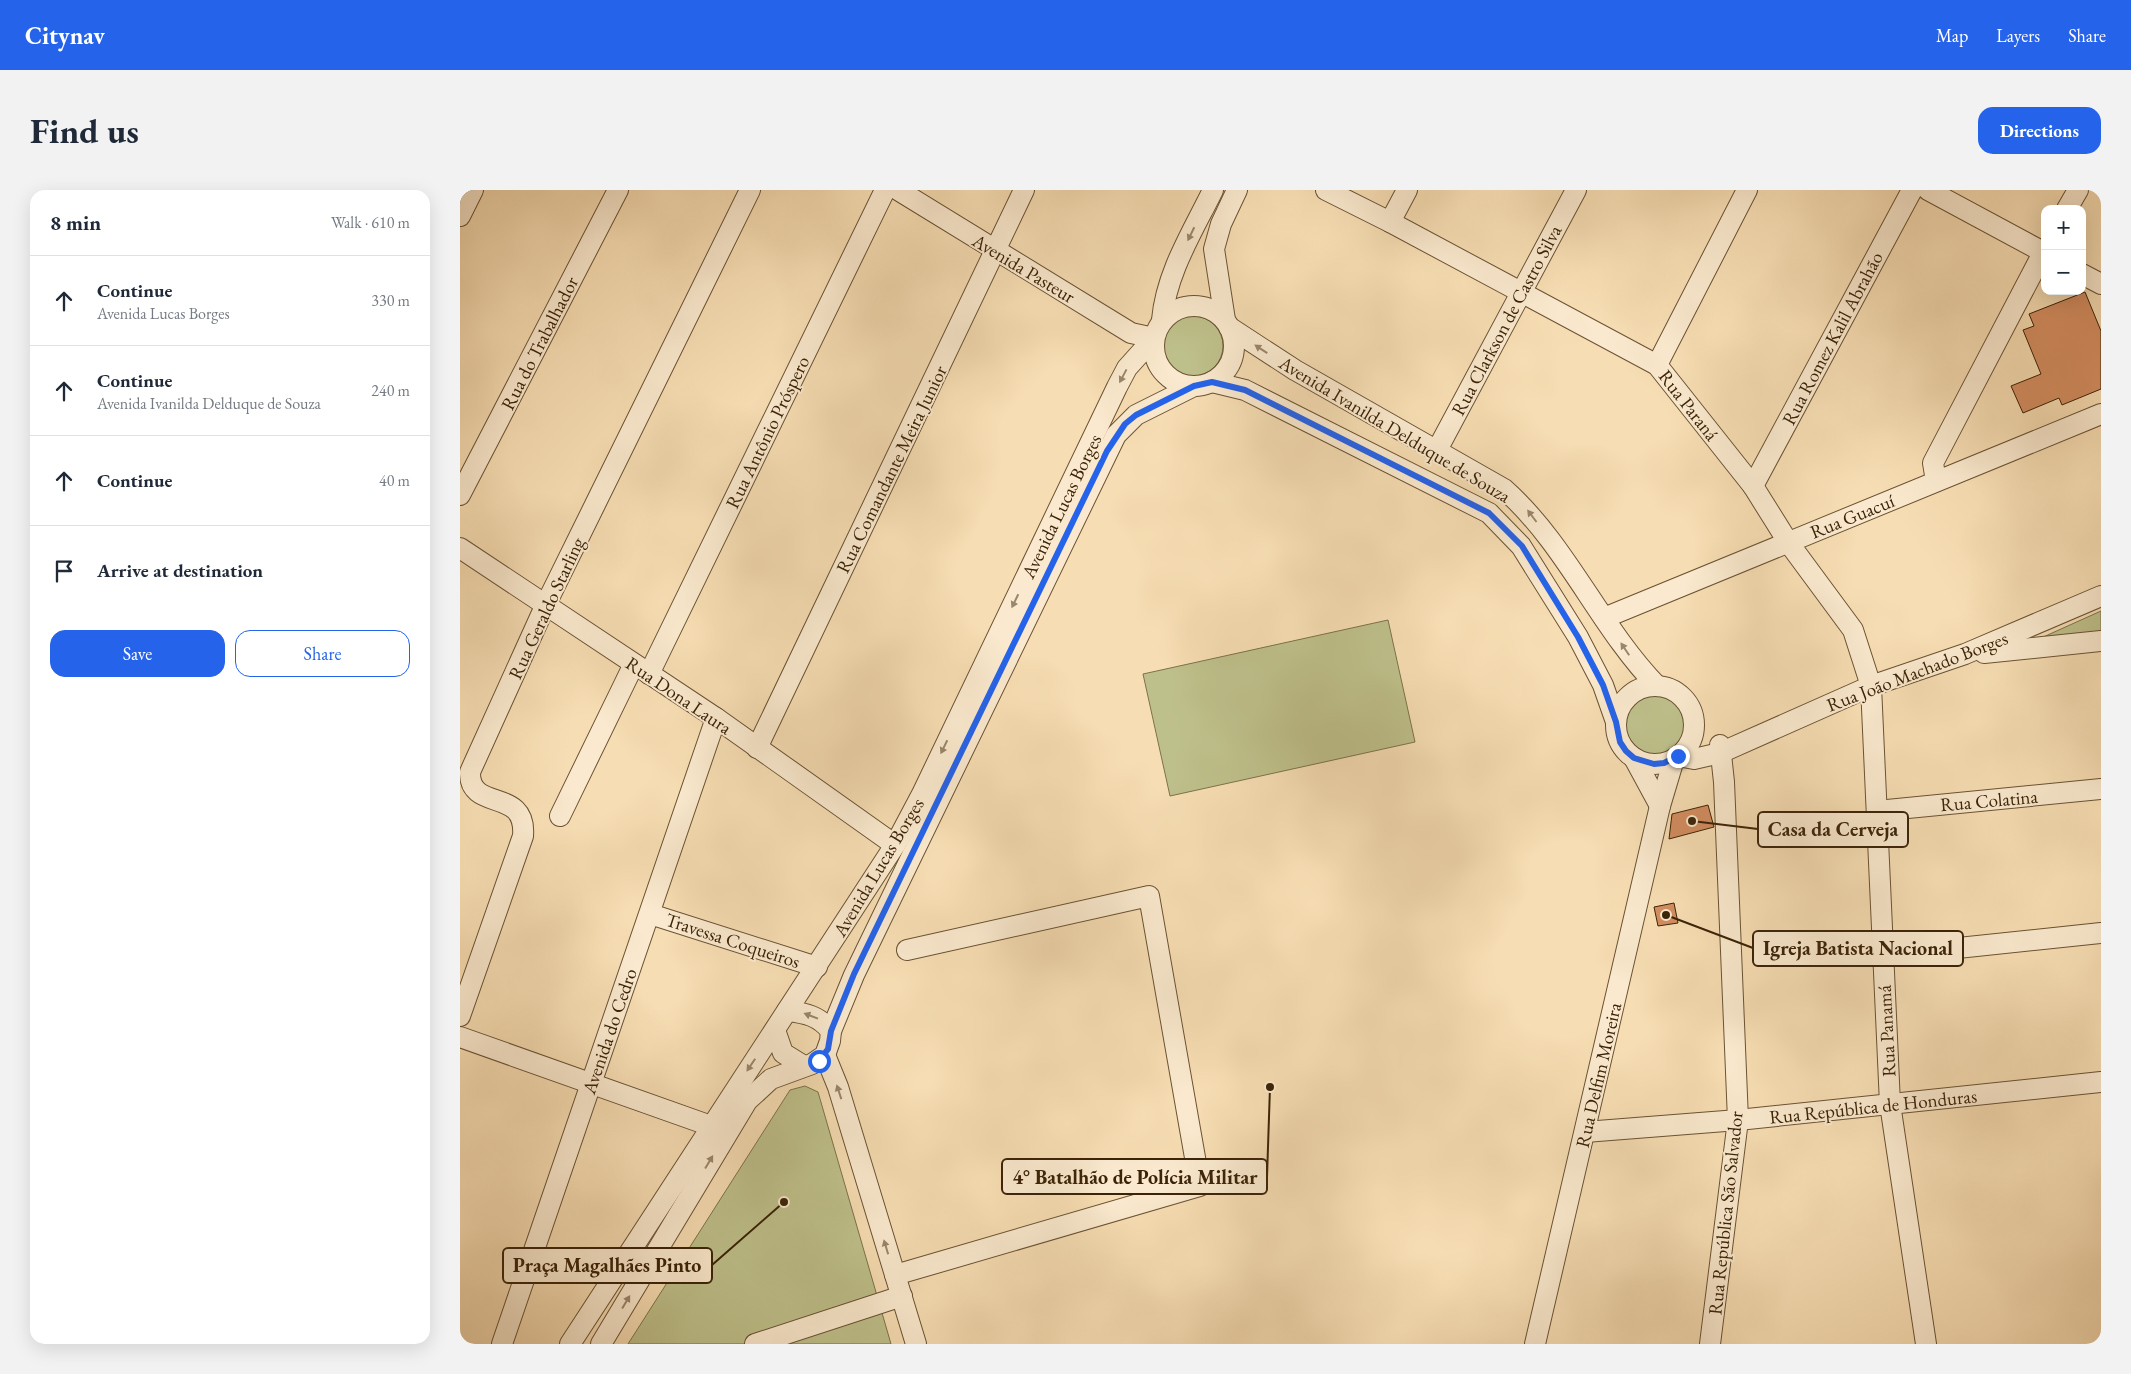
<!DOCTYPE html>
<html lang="en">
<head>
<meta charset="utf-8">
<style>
  :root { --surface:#fff; --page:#f2f2f3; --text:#1f2937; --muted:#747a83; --line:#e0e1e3; --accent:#2563eb }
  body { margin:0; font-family:"EB Garamond",serif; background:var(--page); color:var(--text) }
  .controls { position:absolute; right:15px; top:15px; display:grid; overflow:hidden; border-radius:10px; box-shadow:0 5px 20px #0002 }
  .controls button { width:45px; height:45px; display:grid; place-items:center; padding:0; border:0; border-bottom:1px solid var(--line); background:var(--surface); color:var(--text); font:25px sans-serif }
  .stop { position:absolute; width:15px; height:15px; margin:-11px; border:4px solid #2563eb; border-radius:50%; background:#fff }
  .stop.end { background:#2563eb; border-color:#fff; box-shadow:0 1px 5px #0008 }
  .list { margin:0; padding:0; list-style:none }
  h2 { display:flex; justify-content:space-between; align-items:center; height:65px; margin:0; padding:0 20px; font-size:21px }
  h2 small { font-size:16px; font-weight:400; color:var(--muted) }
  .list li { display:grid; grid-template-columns:32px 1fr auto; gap:15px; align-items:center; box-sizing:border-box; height:90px; padding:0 20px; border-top:1px solid var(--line) }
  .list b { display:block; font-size:19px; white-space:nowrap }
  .list p { margin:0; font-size:16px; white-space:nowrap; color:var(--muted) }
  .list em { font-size:16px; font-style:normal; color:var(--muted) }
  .actions { display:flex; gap:10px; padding:15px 20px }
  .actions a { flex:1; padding:11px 0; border:1px solid var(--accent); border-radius:15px; text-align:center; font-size:18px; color:var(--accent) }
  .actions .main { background:var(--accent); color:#fff }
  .icon { flex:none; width:28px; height:28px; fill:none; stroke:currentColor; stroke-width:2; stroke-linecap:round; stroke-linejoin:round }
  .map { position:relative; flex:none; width:1641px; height:1154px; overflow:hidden; border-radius:15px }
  header { display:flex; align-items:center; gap:30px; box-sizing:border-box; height:70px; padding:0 25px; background:var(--accent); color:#fff }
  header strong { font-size:24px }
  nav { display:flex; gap:28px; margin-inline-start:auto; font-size:18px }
  .intro { display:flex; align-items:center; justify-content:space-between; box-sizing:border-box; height:120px; padding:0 30px }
  h1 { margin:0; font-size:35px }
  .button { padding:12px 22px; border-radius:15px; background:var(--accent); color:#fff; font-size:18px; font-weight:700 }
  main { display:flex; gap:30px; padding:0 30px }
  aside { flex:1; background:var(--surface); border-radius:15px; box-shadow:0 5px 20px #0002 }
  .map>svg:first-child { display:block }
</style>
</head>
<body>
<header>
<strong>Citynav</strong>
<nav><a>Map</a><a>Layers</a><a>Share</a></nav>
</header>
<div class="intro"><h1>Find us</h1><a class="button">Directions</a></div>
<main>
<aside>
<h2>8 min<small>Walk · 610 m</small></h2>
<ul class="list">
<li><svg class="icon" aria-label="ahead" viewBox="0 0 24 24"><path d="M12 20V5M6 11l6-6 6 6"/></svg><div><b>Continue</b><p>Avenida Lucas Borges</p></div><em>330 m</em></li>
<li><svg class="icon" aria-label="ahead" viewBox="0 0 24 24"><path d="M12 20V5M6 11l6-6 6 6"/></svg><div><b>Continue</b><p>Avenida Ivanilda Delduque de Souza</p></div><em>240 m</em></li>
<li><svg class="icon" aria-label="ahead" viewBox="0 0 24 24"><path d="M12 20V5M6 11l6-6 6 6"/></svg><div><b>Continue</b></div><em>40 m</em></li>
<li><svg class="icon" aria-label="arrive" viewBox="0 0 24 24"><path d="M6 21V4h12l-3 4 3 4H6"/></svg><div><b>Arrive at destination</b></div></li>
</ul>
<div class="actions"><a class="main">Save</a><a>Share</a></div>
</aside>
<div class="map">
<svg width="1641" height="1154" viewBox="0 0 1641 1154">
  <rect width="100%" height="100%" fill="#f7ddb3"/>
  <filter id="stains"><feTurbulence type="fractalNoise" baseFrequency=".004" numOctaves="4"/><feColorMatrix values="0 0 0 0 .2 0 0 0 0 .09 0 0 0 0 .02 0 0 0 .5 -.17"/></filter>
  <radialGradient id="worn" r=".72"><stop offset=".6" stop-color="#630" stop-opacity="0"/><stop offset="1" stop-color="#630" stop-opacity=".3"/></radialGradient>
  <!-- green -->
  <g fill="#bec08b" stroke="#7c724a">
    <circle cx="733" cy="156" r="30"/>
    <path d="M1641,421V442L1581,448Z"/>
    <path d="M928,430L955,552L710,606L683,484Z"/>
    <circle cx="1194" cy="536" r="32"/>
    <path d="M345,896L358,902L431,1154H168L330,900Z"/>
  </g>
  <!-- building -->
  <g fill="#d38d60" stroke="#3b2308">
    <path d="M1625,102L1641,141V199L1602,215L1599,208L1563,223L1551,196L1581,184L1563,140L1574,136L1569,124Z"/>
    <path d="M1248,615L1254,637L1209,649L1212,624Z"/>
    <path d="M1214,713L1218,733L1198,736L1194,717Z"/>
  </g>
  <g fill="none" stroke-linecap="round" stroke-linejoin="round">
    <!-- minor casing -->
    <g stroke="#6a5233" stroke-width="22">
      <g id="minor">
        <path d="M438,0L671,143L694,148"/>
        <path d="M866,0L930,32L1197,175L1293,296L1328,352L1393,440L1411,496L1430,914L1466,1154"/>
        <path d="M1468,0L1585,63"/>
        <path d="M1607,19L1618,0"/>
        <path d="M0,26L13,0"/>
        <path d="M930,32L947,0"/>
        <path d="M1622,84L1641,94"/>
        <circle cx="734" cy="156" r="40"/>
        <path d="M702,130C706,83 733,41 753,0"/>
        <path d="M765,130L754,59L761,34L777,0"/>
        <path d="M769,137L835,180L1044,299C1107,355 1139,436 1197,496"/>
        <path d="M1197,175L1287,0"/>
        <path d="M752,192L785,200L1029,323L1061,356L1118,447L1143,495L1156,532"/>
        <path d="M977,260L1116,0"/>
        <path d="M1476,291L1473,273L1585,59"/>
        <path d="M1293,296L1452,0"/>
        <path d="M0,305L158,0"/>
        <path d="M0,358L256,528L435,655"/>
        <path d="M1144,428L1641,224"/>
        <path d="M1524,463L1641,451"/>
        <path d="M189,484L425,0"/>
        <circle cx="1195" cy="535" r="39"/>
        <path d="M297,558L564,0"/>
        <path d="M1218,566L1234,569L1260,563L1411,496L1505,464L1641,406"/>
        <path d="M1174,568L1200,616"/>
        <path d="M1417,621L1641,599"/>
        <path d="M100,626L174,474"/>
        <path d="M190,724L357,777"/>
        <path d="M1422,766L1641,743"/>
        <path d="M327,821C346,823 359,826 371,841"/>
        <path d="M0,826L63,646C67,596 9,623 10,582L86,414L290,0"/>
        <path d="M315,840L323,863L344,876"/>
        <path d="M0,847L251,936"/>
        <path d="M365,865L378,897L456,1154"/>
        <path d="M1125,942L1278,930L1641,892"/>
        <path d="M435,1085L740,996L689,706L447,760"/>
        <path d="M42,1154L256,528"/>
        <path d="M110,1154L435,655L462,604L657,197L667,178L694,148"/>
        <path d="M141,1154L287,911L311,889L352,874L365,865L370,851L371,841L394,785L656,245L676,225L734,196"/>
        <path d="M295,1154L442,1106"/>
        <path d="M1075,1154L1200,616L1214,569"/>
        <path d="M1250,1154L1278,930L1264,592L1260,555"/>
      </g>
    </g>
    <!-- minor -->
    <use href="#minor" stroke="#fae9ce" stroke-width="20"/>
  </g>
  <!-- one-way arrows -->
  <defs><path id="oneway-solid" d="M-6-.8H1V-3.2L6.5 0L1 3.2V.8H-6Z" transform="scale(1.25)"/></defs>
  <g fill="#9a866b">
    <use href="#oneway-solid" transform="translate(731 44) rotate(116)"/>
    <use href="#oneway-solid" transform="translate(801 159) rotate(-147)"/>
    <use href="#oneway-solid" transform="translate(663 186) rotate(118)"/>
    <use href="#oneway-solid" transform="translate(1072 326) rotate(-127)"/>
    <use href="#oneway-solid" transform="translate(555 411) rotate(116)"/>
    <use href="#oneway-solid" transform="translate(1165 459) rotate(-124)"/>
    <use href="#oneway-solid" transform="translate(484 557) rotate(116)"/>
    <use href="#oneway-solid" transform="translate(351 826) rotate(-159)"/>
    <use href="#oneway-solid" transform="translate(291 875) rotate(124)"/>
    <use href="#oneway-solid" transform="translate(379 902) rotate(-108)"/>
    <use href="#oneway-solid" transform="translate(249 972) rotate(-59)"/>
    <use href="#oneway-solid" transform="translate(426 1057) rotate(-107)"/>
    <use href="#oneway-solid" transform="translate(166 1112) rotate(-59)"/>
  </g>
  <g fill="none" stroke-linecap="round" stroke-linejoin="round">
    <!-- route -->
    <path stroke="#2563eb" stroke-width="6" d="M359,871L368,859L371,841L394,784L647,261L665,234L676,225L734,196L752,192L785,200L1029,323L1062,356L1118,447L1143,495L1156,532L1160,552L1166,561L1174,568L1194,574L1204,573L1218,566"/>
  </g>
  <g text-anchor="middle" stroke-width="4" stroke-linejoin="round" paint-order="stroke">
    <!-- street labels -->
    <g font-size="19" fill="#3b2308" stroke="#fae9ce">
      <text transform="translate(564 78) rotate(31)" y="7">Avenida Pasteur</text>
      <text transform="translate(1046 130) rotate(-62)" y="7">Rua Clarkson de Castro Silva</text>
      <text transform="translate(1372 148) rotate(-62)" y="7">Rua Romez Kalil Abrahão</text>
      <text transform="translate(79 153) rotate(-63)" y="7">Rua do Trabalhador</text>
      <text transform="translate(1229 215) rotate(52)" y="7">Rua Paraná</text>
      <text transform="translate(935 239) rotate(31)" y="7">Avenida Ivanilda Delduque de Souza</text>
      <text transform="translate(307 242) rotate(-64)" y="7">Rua Antônio Próspero</text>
      <text transform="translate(431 279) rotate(-64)" y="7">Rua Comandante Meira Junior</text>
      <text transform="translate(601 316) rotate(-64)" y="7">Avenida Lucas Borges</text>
      <text transform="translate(1392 326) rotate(-22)" y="7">Rua Guacuí</text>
      <text transform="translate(86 418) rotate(-65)" y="7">Rua Geraldo Starling</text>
      <text transform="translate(1457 481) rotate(-21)" y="7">Rua João Machado Borges</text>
      <text transform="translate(219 505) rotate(34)" y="7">Rua Dona Laura</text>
      <text transform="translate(1529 610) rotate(-5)" y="7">Rua Colatina</text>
      <text transform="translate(418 677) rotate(-59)" y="7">Avenida Lucas Borges</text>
      <text transform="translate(273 750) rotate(18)" y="7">Travessa Coqueiros</text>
      <text transform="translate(149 841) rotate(-71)" y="7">Avenida do Cedro</text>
      <text transform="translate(1426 841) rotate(-93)" y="7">Rua Panamá</text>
      <text transform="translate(1138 885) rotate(-77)" y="7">Rua Delfim Moreira</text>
      <text transform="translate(1413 916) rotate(-6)" y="7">Rua República de Honduras</text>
      <text transform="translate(1265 1023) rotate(-84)" y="7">Rua República São Salvador</text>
    </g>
  </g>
  <!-- callouts -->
  <path fill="none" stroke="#3b2308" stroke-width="2" d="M1232 631L1298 639M1206 725L1293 758M810 897L807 987M324 1012L252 1075"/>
  <g fill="#3b2308" stroke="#fae9ce" stroke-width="2">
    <circle cx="1232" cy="631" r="5"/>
    <circle cx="1206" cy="725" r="5"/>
    <circle cx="810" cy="897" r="5"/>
    <circle cx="324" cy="1012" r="5"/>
  </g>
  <g fill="#fae9ce" stroke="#3b2308" stroke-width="2">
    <rect x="1298" y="622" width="150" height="35" rx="5"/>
    <rect x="1293" y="741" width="210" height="35" rx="5"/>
    <rect x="542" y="969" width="265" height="35" rx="5"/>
    <rect x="43" y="1058" width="209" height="35" rx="5"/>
  </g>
  <g font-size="20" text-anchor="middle" font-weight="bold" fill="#3b2308">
    <text x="1373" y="646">Casa da Cerveja</text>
    <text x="1398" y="765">Igreja Batista Nacional</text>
    <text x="675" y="994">4° Batalhão de Polícia Militar</text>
    <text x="147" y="1082">Praça Magalhães Pinto</text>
  </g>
  <rect width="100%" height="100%" filter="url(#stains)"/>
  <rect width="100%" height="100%" fill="url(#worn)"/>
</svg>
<div class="controls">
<button>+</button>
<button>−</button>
</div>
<div class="stop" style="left:359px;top:871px"></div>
<div class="stop end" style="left:1218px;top:566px"></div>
</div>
</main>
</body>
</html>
